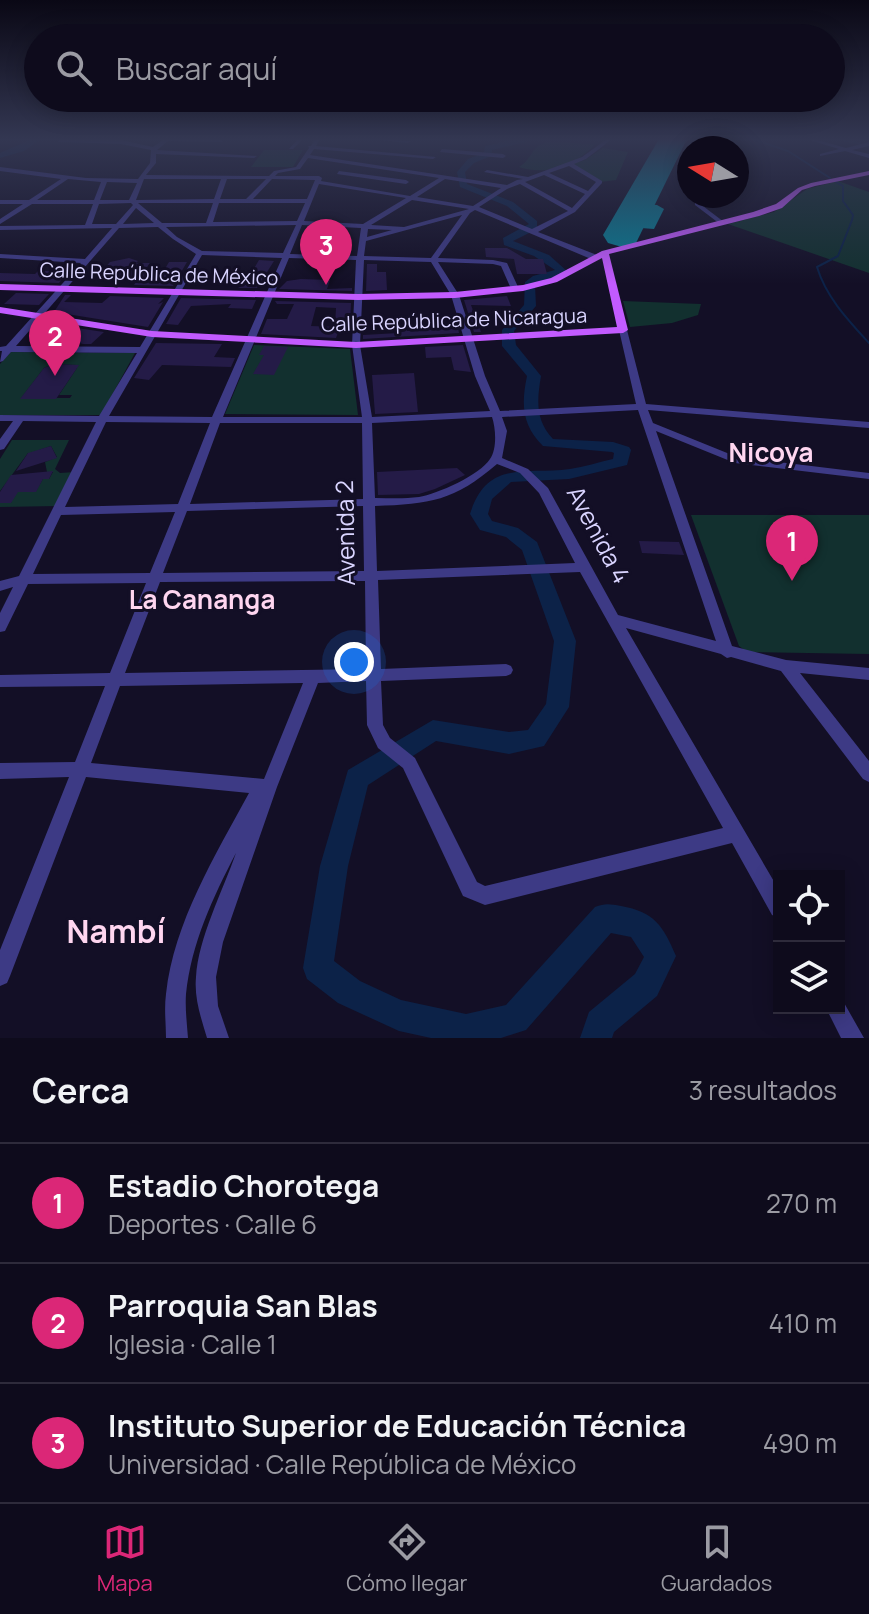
<!DOCTYPE html>
<html lang="es">
<head>
<meta charset="utf-8">
<style>
  :root { --surface:#0e0b1c; --page:#171425; --text:#f1f3f6; --muted:#9b9ba3; --line:#2e2b3b; --accent:#db2777 }
  body { margin:0; font-family:Manrope,sans-serif; background:var(--page); color:var(--text) }
  .controls { position:absolute; right:24px; bottom:24px; display:grid; overflow:hidden; border-radius:0px; box-shadow:0 4px 20px #0003 }
  .controls button { width:72px; height:72px; display:grid; place-items:center; padding:0; border:0; border-bottom:2px solid var(--line); background:var(--surface); color:var(--text); font:40px sans-serif }
  .compass { position:absolute; left:677px; top:136px; width:72px; height:72px; border-radius:50%; background:var(--surface); box-shadow:0 4px 20px #0003; rotate:281deg }
  .you { position:absolute; left:354px; top:662px; width:28px; height:28px; margin:-20px; border:6px solid #fff; border-radius:50%; background:#1a73e8; box-shadow:0 0 0 12px #1a73e833 }
  .badge { display:grid; place-items:center; width:52px; height:52px; border-radius:50%; background:var(--accent); color:#fff; font-size:26px; font-weight:700 }
  .pin { position:absolute; translate:-50% -66px; filter:drop-shadow(0 2px 4px #0008) }
  .pin::after { content:''; position:absolute; top:42px; width:28px; height:24px; background:inherit; clip-path:polygon(0 0,100% 0,50% 100%) }
  .list { margin:0; padding:0; list-style:none }
  h2 { display:flex; justify-content:space-between; align-items:center; height:104px; margin:0; padding:0 32px; font-size:34px }
  h2 small { font-size:26px; font-weight:400; color:var(--muted) }
  .list li { display:grid; grid-template-columns:52px 1fr auto; gap:24px; align-items:center; box-sizing:border-box; height:120px; padding:0 32px; border-top:2px solid var(--line) }
  .list b { display:block; font-size:30px; white-space:nowrap }
  .list p { margin:0; font-size:26px; white-space:nowrap; color:var(--muted) }
  .list em { font-size:26px; font-style:normal; color:var(--muted) }
  .icon { flex:none; width:44px; height:44px; fill:none; stroke:currentColor; stroke-width:2; stroke-linecap:round; stroke-linejoin:round }
  .map { position:relative; flex:none; width:869px; height:1038px; overflow:hidden }
  .search { position:absolute; background:var(--surface); box-shadow:0 4px 20px #0003; left:24px; right:24px; top:24px; height:88px; display:flex; align-items:center; gap:20px; box-sizing:border-box; padding:0 28px; border-radius:44px; color:var(--muted); font-size:30px }
  .sheet { height:464px; background:var(--surface) }
  nav { display:flex; justify-content:space-around; align-items:center; box-sizing:border-box; height:112px; border-top:2px solid var(--line); background:var(--surface); font-size:22px; color:var(--muted) }
  nav a { display:grid; justify-items:center; gap:4px }
  nav .on { color:var(--accent) }
  .map>svg:first-child { display:block }
</style>
</head>
<body>
<div class="map">
<svg width="869" height="1038" viewBox="0 0 869 1038">
  <rect width="100%" height="100%" fill="#130f26"/>
  <!-- green -->
  <g fill="#12302f" fill-rule="evenodd">
    <path d="M547,142L595,144C576,166 546,176 519,167C532,160 530,147 547,142Z"/>
    <path d="M603,148L628,152L616,180L600,182L570,164L585,160Z"/>
    <path d="M264,150H303L293,167H251Z"/>
    <path d="M838,181L869,192V273L728,224L774,212L807,189Z"/>
    <path d="M623,301L701,304L698,315L672,323L630,327Z"/>
    <path d="M254,345L350,349L358,415L225,414Z"/>
    <path d="M11,352L135,353L101,415H0V364ZM54,364L76,365L77,368L59,395H72L70,398H21L44,368Z"/>
    <path d="M12,440H69L55,469L60,473L75,472L58,506L0,507V503H11L12,492L36,491L43,479H49L53,472H47L45,462L57,457L51,446L39,450L40,453H28L0,491V459Z"/>
    <path d="M691,515H869V654L747,652L739,646Z"/>
  </g>
  <g fill="none" stroke-linecap="round" stroke-linejoin="round">
    <!-- stream -->
    <g stroke="#0c2248" stroke-width="2">
      <path d="M753,139L788,151L830,178"/>
      <path d="M839,139L861,144"/>
      <path d="M836,182L843,186V201L853,215L852,220L838,256L817,267C826,297 848,320 869,343"/>
    </g>
    <!-- river -->
    <g fill="#0c2248" fill-rule="evenodd">
      <path d="M32,139H41L24,151L0,158V153Z"/>
      <path d="M515,139L526,142L492,150L491,156L474,163L465,172L467,184L513,202L537,221V229L513,241L549,255L568,272L535,285L536,306L514,331L516,345L541,376C537,400 535,420 553,439L613,442L629,447L631,450L627,465L569,479L511,482L492,499L488,514L492,521L518,528L537,542L576,641L569,707L544,746L509,754L436,741L368,785L348,866L334,961L360,981L401,1000L466,1014L506,1005L595,907C605,903 610,904 621,906C654,912 663,925 676,956L657,996L614,1032L612,1038H580L589,1012L635,974L644,957L631,937L611,933L526,1030L501,1038H431L399,1031L338,1003L307,979L303,968L320,866L348,770L433,720L509,732L528,730L546,704L554,641L522,550L506,537L480,530L470,514C487,459 525,475 570,469C584,467 599,462 613,459L614,453L612,452L543,446C522,425 521,405 527,376L502,346V330L524,305L525,282L533,276L555,270L534,256L504,245L503,238L529,224L507,206L460,187L457,172L468,159L484,153L485,146Z"/>
    </g>
    <!-- taxiway -->
    <path fill="#0a7a92" fill-rule="evenodd" d="M637,203L657,205L664,209L654,229L628,227L621,223L628,219L644,221L649,212L630,207Z"/>
    <!-- runway -->
    <path fill="#0a7a92" fill-rule="evenodd" d="M659,139H687L636,243L622,247L608,243L603,235Z"/>
  </g>
  <!-- building -->
  <g fill="#241b47">
    <path d="M485,248H507L526,259H543L547,274H517L514,259L486,257Z"/>
    <path d="M129,258L138,261L136,263H150L144,271L163,272L169,262H187L173,286L134,285L138,279L97,277L110,262Z"/>
    <path d="M259,260L274,261L257,288H238L245,284Z"/>
    <path d="M367,264H377V272H386L387,290L366,291Z"/>
    <path d="M38,271H56L50,278H63L59,283L0,281V273L35,274Z"/>
    <path d="M301,279L330,280L327,289L352,288V291L279,289L287,281Z"/>
    <path d="M16,293L49,294L39,305L4,304Z"/>
    <path d="M65,295H71L64,302L102,303L110,296L164,298L158,304L163,302L148,327L54,312Z"/>
    <path d="M507,296L511,306L471,305L481,332H474L464,300Z"/>
    <path d="M181,298L256,300L252,309L228,308L231,304L191,306L178,325L166,324Z"/>
    <path d="M275,301L351,303L350,325L335,326L336,308L316,307L311,326L340,327L336,338L261,334L267,319H287L294,304H277Z"/>
    <path d="M43,323L104,332L91,344H83L79,343L80,334L39,327Z"/>
    <path d="M398,325H406L407,331L458,328L459,333L363,339V335L399,333Z"/>
    <path d="M156,343L222,344L214,357L235,358L231,367L162,365L149,380L134,378Z"/>
    <path d="M463,345L471,372L454,370L451,357L426,358L425,347Z"/>
    <path d="M264,346L288,347L274,375L253,374L264,355H259Z"/>
    <path d="M54,364L79,365L56,399H20L44,368Z"/>
    <path d="M414,373L418,412L375,414L372,375Z"/>
    <path d="M51,446L57,458L16,471L28,453Z"/>
    <path d="M457,468L465,475L435,489L419,494L378,495L377,472Z"/>
    <path d="M53,471L49,479H43L36,492H18L11,503H0V492L11,475Z"/>
    <path d="M639,541L679,542L684,555L642,553Z"/>
  </g>
  <g fill="none" stroke-linecap="round" stroke-linejoin="round">
    <!-- minor -->
    <g fill="#3d3a85" fill-rule="evenodd">
      <path d="M60,139L121,140L153,147L164,139H221L223,142L168,141L157,150L257,156L254,158L156,154V163L146,175L269,176L274,171L296,167L309,148L308,146H311L315,139H320L316,146L436,157L433,159L314,149L310,155L507,185L517,180L523,179L484,172L487,170L528,177L582,157L607,139H612L586,159L574,164L602,181V183L575,212L538,232L597,255V259H591L475,210L470,213L438,258L493,260L507,263L519,289L518,291H512L501,266L493,264L438,262L459,295L485,376L500,411L636,404L619,330L623,327L627,330L646,404L869,422V428L648,410L653,423L737,457L869,473V479L735,463L656,431L732,646L786,660L869,668V680L800,673L869,761V782L863,779L781,671L731,657L727,658L721,654L626,628L779,890V918L772,915L732,843L485,905L463,896L403,768L378,748L367,725L366,681L318,683L277,787L223,942L216,977L218,1006L229,1038H207C201,1018 194,998 196,977C198,939 223,890 236,853C213,897 191,944 186,994C185,1009 187,1024 188,1038H166C166,1024 164,1009 166,994C174,922 215,856 249,793L86,777L10,976L7,983L0,986V950L69,777L0,779V763L75,762L105,686L0,687V675L110,673L146,583L28,584L5,631L0,632V613L13,587L0,591V581L19,576L96,422L23,421L4,449L0,450V439L13,421H0V415L99,416L137,353L11,352L3,361L0,362L2,351H0V347L6,346L81,263L0,258V254L85,259L112,228L0,230V226L85,225L93,204H32L0,224V219L23,204H0V200H29L61,179L0,171V167L86,178L138,179L150,163L151,150L121,144L58,142ZM308,158L439,178L410,196L321,181L322,178L319,176H275L278,173L300,169ZM569,166L596,182L588,191L549,173ZM544,175L585,194L572,208L525,182ZM68,179L101,182L94,200H37ZM144,179H221L214,199L136,200ZM227,179H266L246,199H220ZM272,179L315,180L307,199H253ZM445,179L501,188L473,206L417,197ZM107,182L137,183L129,200H100ZM319,184L406,198L363,224L304,221ZM520,184L568,211L532,229L479,207L507,189ZM412,200L469,209L404,227L371,225ZM131,203L133,205L116,224H92L99,204ZM138,203H213L206,223H162ZM219,203H305L297,221L213,222ZM136,208L154,223L123,224ZM462,215L431,258L364,256L366,241ZM296,225L283,253L202,251L177,237L166,227ZM302,225L361,228L357,256L290,254ZM158,227L173,239L196,254L140,347L16,346L119,228ZM368,229L392,230L367,237ZM202,255L282,258L212,417L109,416ZM289,258L356,260L352,345L362,417H223ZM364,260L431,262L451,295L475,376L490,411L372,417L360,345ZM638,410L716,641L618,615L548,488L528,469L502,458L507,431L502,417ZM492,417C496,429 497,449 490,459C480,475 437,494 419,497C404,499 389,498 375,498L372,423ZM106,422L210,423L178,504L65,507ZM220,423H362L363,499L190,504ZM497,464L520,473L539,493L575,563L377,571L375,506C430,504 454,501 497,464ZM363,506L364,571L163,573L187,511ZM175,512L150,573L33,574L61,515ZM580,572L723,828L485,886L477,882L415,758L390,738L383,725L381,681L506,676L511,674L513,670L511,666L506,664L381,669L378,580ZM365,581L366,669L125,673L160,582ZM303,683L264,779L91,763L120,686Z"/>
      <path d="M298,139H303L293,149H289Z"/>
      <path d="M371,139L411,141L408,143Z"/>
      <path d="M806,139H814L846,148L869,142V146L852,150L869,154V158L845,151L820,156V154L839,149Z"/>
      <path d="M442,149L503,154L506,156L503,158L440,152Z"/>
      <path d="M339,171L406,180L409,182L406,184L337,174Z"/>
      <path d="M695,203H699L724,222V224H720L695,205Z"/>
      <path d="M839,999L843,1001L864,1038H841L826,1008H839Z"/>
    </g>
    <!-- major -->
    <path fill="#c25bff" fill-rule="evenodd" d="M869,171V175L815,186L802,190L782,208L759,216L609,254L628,330L623,333L356,348L152,337L0,313V307L152,331L356,342L617,327L602,258L557,282L523,291L455,298L358,300L0,290V284L358,294L455,292L523,285L551,278L602,251L753,212L776,204L798,188L811,183Z"/>
  </g>
  <!-- sky -->
  <linearGradient id="sky" x2="0" y2="1"><stop stop-color="#0a0815"/><stop offset="0.49" stop-color="#333752"/><stop offset="1" stop-color="#333752" stop-opacity="0"/></linearGradient>
  <rect width="869" height="284" fill="url(#sky)"/>
  <g text-anchor="middle" stroke-width="6" stroke-linejoin="round" paint-order="stroke">
    <!-- far-street labels -->
    <g font-size="20" fill="#d9d4ff" stroke="#130f26">
      <text transform="translate(159 274) rotate(2)" y="7">Calle República de México</text>
      <text transform="translate(454 320) rotate(-2)" y="7">Calle República de Nicaragua</text>
    </g>
    <!-- street labels -->
    <g font-size="24" fill="#d9d4ff" stroke="#130f26">
      <text transform="translate(346 533) rotate(-91)" y="8">Avenida 2</text>
      <text transform="translate(598 535) rotate(62)" y="8">Avenida 4</text>
    </g>
    <!-- neighbourhood labels -->
    <g font-size="26" font-weight="bold" fill="#ffd6f0" stroke="#130f26">
      <text x="771" y="462">Nicoya</text>
      <text x="202" y="609">La Cananga</text>
    </g>
    <!-- near-neighbourhood labels -->
    <g font-size="32" font-weight="bold" fill="#ffd6f0" stroke="#130f26">
      <text x="116" y="943">Nambí</text>
    </g>
  </g>
</svg>
<div class="controls">
<button><svg class="icon" aria-label="locate" viewBox="0 0 24 24"><circle cx="12" cy="12" r="6"/><path d="M12 2v4M12 18v4M2 12h4M18 12h4"/></svg></button>
<button><svg class="icon" aria-label="layers" viewBox="0 0 24 24"><path d="M12 4l9 5-9 5-9-5zM3 14l9 5 9-5"/></svg></button>
</div>
<svg class="compass" viewBox="-18 -18 36 36"><path d="M0-13l5 13h-10z" fill="#e53935"/><path d="M0 13l5-13h-10z" fill="#9b9ba3"/></svg>
<div class="you"></div>
<div class="pin badge" style="left:792px;top:581px">1</div>
<div class="pin badge" style="left:55px;top:376px">2</div>
<div class="pin badge" style="left:326px;top:285px">3</div>
<div class="search"><svg class="icon" aria-label="search" viewBox="0 0 24 24"><circle cx="10" cy="10" r="6"/><path d="M15 15l6 6"/></svg>Buscar aquí</div>
</div>
<section class="sheet">
<h2>Cerca<small>3 resultados</small></h2>
<ul class="list">
<li><span class="badge">1</span><div><b>Estadio Chorotega</b><p>Deportes · Calle 6</p></div><em>270 m</em></li>
<li><span class="badge">2</span><div><b>Parroquia San Blas</b><p>Iglesia · Calle 1</p></div><em>410 m</em></li>
<li><span class="badge">3</span><div><b>Instituto Superior de Educación Técnica</b><p>Universidad · Calle República de México</p></div><em>490 m</em></li>
</ul>
</section>
<nav>
<a class="on"><svg class="icon" aria-label="map" viewBox="0 0 24 24"><path d="M3 6l6-2 6 2 6-2v14l-6 2-6-2-6 2zM9 4v14M15 6v14"/></svg>Mapa</a>
<a><svg class="icon" aria-label="directions" viewBox="0 0 24 24"><path d="M12 3l9 9-9 9-9-9zM9 14v-3h6M13 9l2 2-2 2"/></svg>Cómo llegar</a>
<a><svg class="icon" aria-label="saved" viewBox="0 0 24 24"><path d="M7 4h10v16l-5-4-5 4z"/></svg>Guardados</a>
</nav>
</body>
</html>
